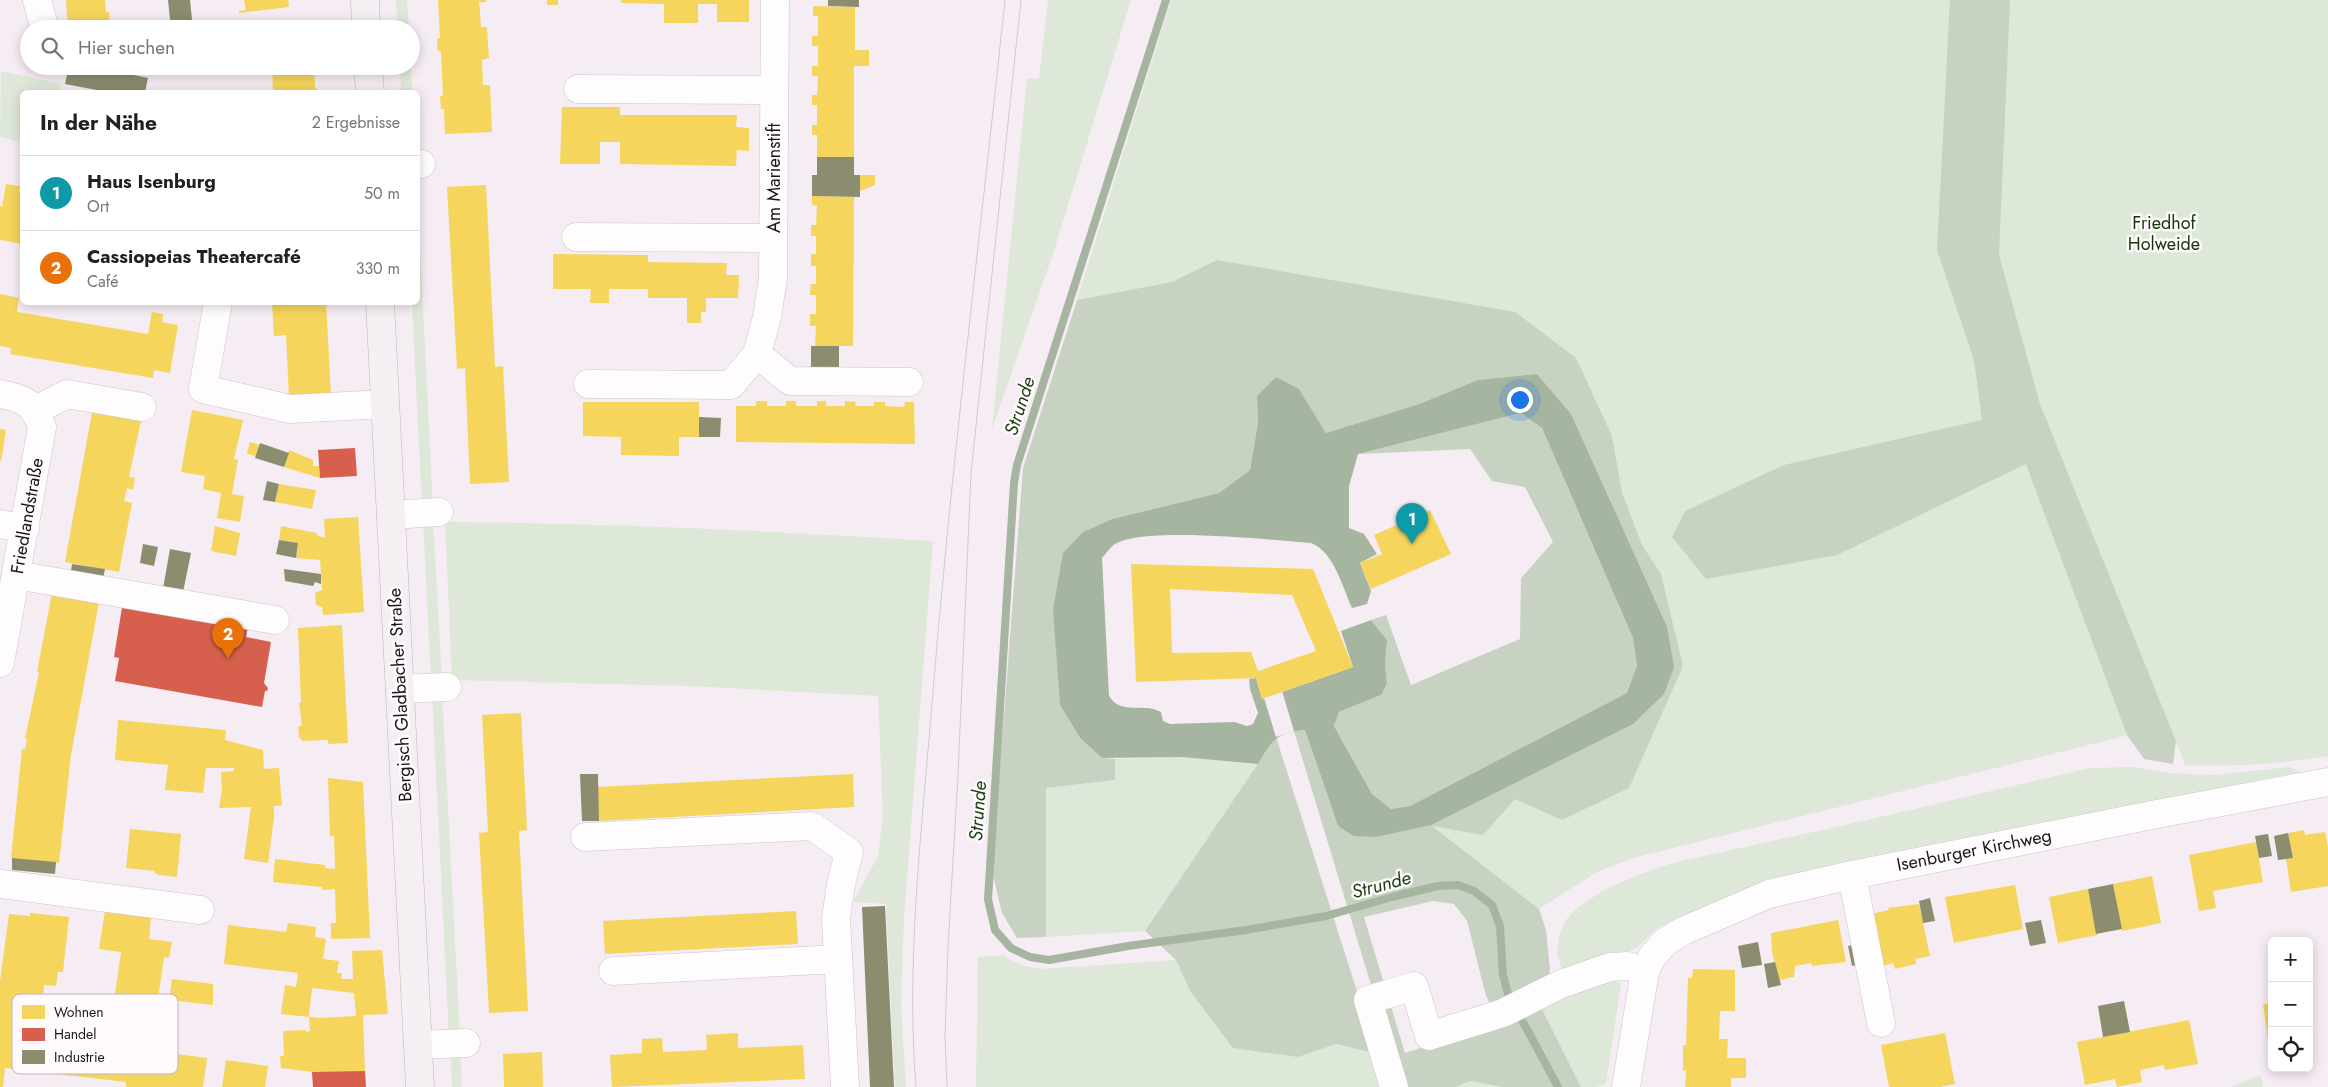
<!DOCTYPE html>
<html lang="de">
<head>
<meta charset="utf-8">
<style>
  :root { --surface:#fff; --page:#f6f6f6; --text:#202124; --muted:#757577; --line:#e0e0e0; --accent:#b45309 }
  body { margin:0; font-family:Jost,sans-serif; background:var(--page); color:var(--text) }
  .controls { position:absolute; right:15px; bottom:15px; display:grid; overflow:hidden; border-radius:8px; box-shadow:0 2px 12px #0003 }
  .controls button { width:45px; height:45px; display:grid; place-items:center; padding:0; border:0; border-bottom:1px solid var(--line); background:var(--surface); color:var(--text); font:25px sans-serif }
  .you { position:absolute; left:1519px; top:399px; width:18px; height:18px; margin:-12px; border:4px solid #fff; border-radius:50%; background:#1a73e8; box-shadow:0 0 0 8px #1a73e833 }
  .badge { display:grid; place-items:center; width:32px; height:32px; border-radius:50%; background:var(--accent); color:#fff; font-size:16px; font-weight:700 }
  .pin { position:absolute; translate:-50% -41px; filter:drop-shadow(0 1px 2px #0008) }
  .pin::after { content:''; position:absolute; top:26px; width:18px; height:15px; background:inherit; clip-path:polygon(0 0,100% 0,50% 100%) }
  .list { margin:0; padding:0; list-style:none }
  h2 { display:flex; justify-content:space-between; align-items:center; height:65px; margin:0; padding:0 20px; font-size:21px }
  h2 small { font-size:16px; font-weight:400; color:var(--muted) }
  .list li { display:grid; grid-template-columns:32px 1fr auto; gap:15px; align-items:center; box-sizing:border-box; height:75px; padding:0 20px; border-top:1px solid var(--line) }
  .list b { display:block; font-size:19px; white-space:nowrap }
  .list p { margin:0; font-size:16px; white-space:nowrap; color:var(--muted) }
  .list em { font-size:16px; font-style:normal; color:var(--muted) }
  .icon { flex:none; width:28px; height:28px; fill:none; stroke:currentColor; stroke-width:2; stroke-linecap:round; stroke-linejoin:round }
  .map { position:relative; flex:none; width:2328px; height:1087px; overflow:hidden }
  .search { position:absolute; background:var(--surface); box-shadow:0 2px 12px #0003; left:20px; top:20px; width:400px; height:55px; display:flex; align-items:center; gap:12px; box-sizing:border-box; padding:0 18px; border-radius:28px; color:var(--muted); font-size:19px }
  .panel { position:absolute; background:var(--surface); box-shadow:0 2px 12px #0003; left:20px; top:90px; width:400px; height:215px; border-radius:8px }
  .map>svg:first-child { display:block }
</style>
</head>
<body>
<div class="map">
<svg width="2328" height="1087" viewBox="0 0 2328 1087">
  <rect width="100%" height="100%" fill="#f6ecf3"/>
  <!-- green -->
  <g fill="#dee8d9">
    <path d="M396,0H407L409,29H398Z"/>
    <path d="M1048,0H1131L1053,254L992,429L1027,78L1039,79Z"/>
    <path d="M1171,0H2328V756C2282,764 2232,767 2185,765L2176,741L2141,732L1633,858L1597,872L1539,909L1502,920L1431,825L1633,724L1571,414L1077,300Z"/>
    <path d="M400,66H411L412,92H401Z"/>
    <path d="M1,71L61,84L59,92H22V142L0,137Z"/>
    <path d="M418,208L433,507H422L412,303L418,302Z"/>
    <path d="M433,518L442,681L431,682L423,519Z"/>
    <path d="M445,522C608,523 770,531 933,541L904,917L901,1005L906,1087H895L886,904L853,902L878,856L883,817L878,696L688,686L452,680Z"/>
    <path d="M442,692L460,1037L449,1038L432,693Z"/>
    <path d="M1182,757L1258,764L1145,931L1046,937V788L1115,780V759Z"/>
    <path d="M2132,767L2171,773L2211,775L2290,767L2300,772L1871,856L1765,880L1656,929L1637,948L1564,976L1557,953L1559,936L1565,921L1576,909L1602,891L1635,876L1672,863L1863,821L2090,768Z"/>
    <path d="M1004,955C1015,965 1027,967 1041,969L1176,960L1190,991L1297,1057L1336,1044L1377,1054L1387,1087H976L978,957Z"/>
    <path d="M1609,974L1621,984L1606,1083L1597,1087H1581L1540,1005Z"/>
    <path d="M460,1048L462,1087H452L450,1049Z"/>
    <path d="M2261,1075L2263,1087H2230Z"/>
    <path d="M1470,1081L1502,1085L1503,1087H1456Z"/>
  </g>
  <!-- forest -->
  <g fill="#c7d2c2" fill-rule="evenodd">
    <path d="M1950,0H2010L1999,255L2040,404L2176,741L2173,764L2144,759L2127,735L2026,464L1837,555L1706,579L1672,537L1685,511L1784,465L1982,420L1974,360L1937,250Z"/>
    <path d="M1217,260L1515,312L1576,358L1612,436L1622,493L1642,545L1661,574L1683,666L1629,788L1562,820L1515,799L1483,835L1432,826L1539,909L1546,930L1550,970L1540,1005L1581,1087H1503L1470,1081L1456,1087H1402L1294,731L1305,730L1338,826L1353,836L1664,694L1571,414L1537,374L1478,380L1419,404L1326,433L1299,389L1257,396L1258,422L1250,470L1219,493L1112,519L1083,532L1060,705L1080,738L1102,758L1115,759V780L1046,788V937L1017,938L1002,913L992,871L1023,468L1077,300L1172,282ZM1433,901L1454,904L1467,921L1486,996L1501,1023L1405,1053L1364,917Z"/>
    <path d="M1521,413L1542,428L1633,638L1637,666L1628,693L1410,806L1391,809L1372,794L1334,726L1339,712L1381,695L1387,684L1385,665L1387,640L1371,620L1386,615L1411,685L1520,639L1521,578L1553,542L1525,487L1492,481L1470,449L1358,454Z"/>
    <path d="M1276,737L1377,1054L1336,1044L1298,1057L1233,1048L1190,991L1176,960L1145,931Z"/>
  </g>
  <!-- water -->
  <path fill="#a6b5a0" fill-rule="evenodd" d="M1537,374L1571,414L1667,627L1674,667L1664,694L1633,724L1431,825L1376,837L1353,836L1338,826L1305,730C1275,732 1273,741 1258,764L1182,757L1102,758L1080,738L1060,705L1053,609L1063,553L1083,532L1112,519L1219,493L1250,470L1258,422L1257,396L1276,377L1299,389L1326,433L1419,404L1478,380ZM1521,413L1542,428L1633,638L1637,666L1627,693L1410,806L1391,809L1372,794L1334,726L1339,712L1381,695L1387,684L1385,665L1387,640L1371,620L1341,631L1353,667L1262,699L1256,678L1249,679L1250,689L1258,713L1253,724L1247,726L1234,722L1170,724L1163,721L1161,712C1144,702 1121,716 1109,696L1102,558C1106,554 1110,547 1115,544C1144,526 1272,540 1311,543C1334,552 1342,586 1352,608L1367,604L1371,591L1360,563L1377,554L1364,534L1349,528V486L1358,454Z"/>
  <!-- pier -->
  <path fill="#f6ecf3" d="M1282,691L1294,731L1276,737L1264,698Z"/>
  <!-- homes -->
  <g fill="#f6d55c" fill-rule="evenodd">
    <path d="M66,0H105L106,12H109L110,28L68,29Z"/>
    <path d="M244,0H288L289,7L239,13V11L246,10Z"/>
    <path d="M438,0H486V2H479L480,12L481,27H487L489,58L482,60L483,85H490L492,132L445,134L444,109H441L440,96H443L441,51H438L437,39L440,38V36Z"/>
    <rect x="547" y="0" width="11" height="5"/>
    <path d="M621,0H749V22H717V4H698V23H664V4L621,3Z"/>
    <path d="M813,6L855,7V50H869V66H854V157H817V135H812V125H817V105H812V95H817L818,76H812V66H818V46H812V36H818V16H813Z"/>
    <path d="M272,66H314L315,87L320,92H273Z"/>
    <path d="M562,107H620V115H737L736,127L749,128V151L737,150L736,166L620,164V142H600V164H560Z"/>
    <path d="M860,175H875V185L860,191Z"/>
    <path d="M6,184L20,186L19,192L22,193V244L0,240V206L2,207Z"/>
    <path d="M486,185L495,367L503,366L509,482L470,484L465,368L457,369L447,187Z"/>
    <path d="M812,196L854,197L853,346H815L816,326H810V314H816V295H810L811,284H816V266H811V254H816V236H811V225H816L817,206L812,205Z"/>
    <path d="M553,254L648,255V262L727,263L726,275H739L738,298H706V312H701V323H687V298H648V289H609V303H590L591,289H553Z"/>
    <path d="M0,294L19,298L17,312L148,334L152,312L163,314L162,322L178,325L170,373L154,370L153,378L10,354L11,348L0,346Z"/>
    <path d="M272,302H326L331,395L289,398L286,335L274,336Z"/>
    <path d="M756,401H767V406H786V401H796V406H817V401H826V406H845V401L856,402L855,406H874V402H885V406L904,407L905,402H914L915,444L736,442V406H756Z"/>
    <path d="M583,402H699V437H679V456L621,455V437L583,436Z"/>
    <path d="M93,407L142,416L129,477L135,478L133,490L127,488L124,501L132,503L119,572L65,562Z"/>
    <path d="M192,410L243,420L234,459L238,460L232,494L244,496L240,522L217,518L221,493L203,489L205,476L181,472Z"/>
    <path d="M0,429L6,430L1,461H0Z"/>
    <path d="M250,442L259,445L256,456L247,454Z"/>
    <path d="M289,450L313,460V466H319L320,478L284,467Z"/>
    <path d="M279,484L316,490L312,509L275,502Z"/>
    <path d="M1430,510L1451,554L1371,589L1360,563L1382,554L1374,535Z"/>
    <path d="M358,517L364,612L323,615L322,607L316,605L315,593L322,590L320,560L296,558L298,543L279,540L281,526L316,533L318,536L325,538L324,519Z"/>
    <path d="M215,526L240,533L236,556L211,551Z"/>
    <path d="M1131,564L1313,569L1353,667L1262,699L1256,678L1136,682ZM1170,589L1292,595L1316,651L1258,671L1251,652L1172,653Z"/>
    <path d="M52,593L99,602L71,755L59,863L11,858L22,749H25L27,739H25L39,672H37Z"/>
    <path d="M342,625L348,743L328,744V740L303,741L299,737L298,727L302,725L299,703H301L298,628Z"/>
    <path d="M521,713L527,830L519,831L528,1011L489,1013L479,833L488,832L482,715Z"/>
    <path d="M118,720L226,730L225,740L263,750L264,769L279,768L282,806H274V818L268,863L244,859L251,807L219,808L222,790L221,772L234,771V768H206L203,793L165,790L168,765L115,760Z"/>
    <path d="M853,774L854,807L599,821L597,787Z"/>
    <path d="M328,778L363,782L370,938L331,939V923H336L335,889L322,890V887L273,882L275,859L325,865V868L335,869L334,836H330Z"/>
    <path d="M130,829L181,834L177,877L159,875L155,873V871L126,868Z"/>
    <path d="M2304,830L2305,835L2325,832L2328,847V886L2291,892L2286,859L2293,858L2288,833Z"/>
    <path d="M2256,842L2263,882L2213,891L2216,908L2199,911L2189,855Z"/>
    <path d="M2152,876L2161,923L2122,931L2113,884Z"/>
    <path d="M2015,885L2023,929L1954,943L1945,897Z"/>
    <path d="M2088,889L2097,935L2058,943L2049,897Z"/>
    <path d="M1919,904L1930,956L1915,959L1916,964L1895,969L1893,963L1878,967L1867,915L1889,910L1888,908Z"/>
    <path d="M105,910L151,916L149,939L172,942L169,958L164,957L158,999L115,994L121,952L99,949Z"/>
    <path d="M796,911L798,944L605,954L603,921Z"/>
    <path d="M30,913L69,917L63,972H58L56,986L44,985L38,1045L61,1047L62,1039L207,1058L203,1087H126V1082L5,1068L3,1087H0V981L9,914L30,916Z"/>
    <path d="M1838,920L1846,962L1812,966L1811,963L1795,966L1794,977L1779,980L1772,952L1771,933Z"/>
    <path d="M288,923L316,927L315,937L326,939L323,959L339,961L337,973H342L341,979H353L352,951L382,950L388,1014L363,1015L365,1071L321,1073L281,1068L280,1056H284L283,1031L305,1030L306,1032L310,1031L309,1017L319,1018L356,1016L354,993L312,988L309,1017L281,1014L285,985L296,987L298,973L224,964L228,925L286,932Z"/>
    <path d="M1693,969L1735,970V1011H1720L1719,1039H1728L1727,1058H1746V1078H1731V1087H1685L1686,1070L1683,1071V1045H1686L1688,978H1692Z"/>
    <path d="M172,979L213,984V1005L169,1000Z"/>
    <path d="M2272,1003V1039H2268L2263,1004Z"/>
    <path d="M2189,1020L2198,1064L2165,1070L2164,1065L2140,1070L2142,1082L2117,1087L2115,1079L2085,1085L2077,1042Z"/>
    <path d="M738,1033V1048L803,1045L805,1079L612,1087L610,1055L642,1053V1039L662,1038L663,1052L707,1050L706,1035Z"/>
    <path d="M1945,1033L1955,1084L1940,1087H1889L1881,1045Z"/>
    <path d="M542,1052L543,1087H504L503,1054Z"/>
    <path d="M226,1060L268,1066L265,1087H222Z"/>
  </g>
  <!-- shops -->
  <g fill="#d6604d">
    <path d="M355,448L357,476L320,478L318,450Z"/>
    <path d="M123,601L249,622L246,637L271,642L264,683L268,688L267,691H265L262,707L115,681L119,658L114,657Z"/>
    <path d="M365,1071L366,1087H313L312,1072Z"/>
  </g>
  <!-- industry -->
  <g fill="#8c8c6e">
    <path d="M168,0H190L193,29H171Z"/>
    <path d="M828,0H859V7L828,6Z"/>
    <path d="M69,66H91L148,78L145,92H107L65,84Z"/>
    <path d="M152,66H174V68L152,70Z"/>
    <path d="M177,66H201V68L177,71Z"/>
    <path d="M817,157H854V175H860V197L812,196V175H817Z"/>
    <rect x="811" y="346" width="28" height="25"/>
    <path d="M699,417L721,418L720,437H699Z"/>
    <path d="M260,443L289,453L284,467L255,458Z"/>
    <path d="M267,481L279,484L275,502L263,500Z"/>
    <path d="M279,540L298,543L296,558L276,554Z"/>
    <path d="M143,544L158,547L154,566L140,563Z"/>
    <path d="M170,549L191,553L182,597L162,594Z"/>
    <path d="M72,564L105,569L102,584L70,578Z"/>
    <path d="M284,569L321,574V584L315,582L313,586L285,581Z"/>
    <path d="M580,774H598L599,821H582Z"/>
    <path d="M2288,833L2293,858L2278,860L2274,836Z"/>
    <path d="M2268,834L2272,856L2259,858L2255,836Z"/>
    <path d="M12,858L56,862L55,874L12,870Z"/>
    <path d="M2113,884L2122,929L2096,934L2088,889Z"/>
    <path d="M1930,898L1935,921L1923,923L1919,901Z"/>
    <path d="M885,906L894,1087H870L862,907Z"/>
    <path d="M2041,920L2046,943L2030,946L2025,923Z"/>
    <path d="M1758,942L1762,965L1742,968L1738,946Z"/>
    <path d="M1859,944L1863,964L1852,966L1848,946Z"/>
    <path d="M1775,962L1781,985L1768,988L1764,964Z"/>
    <path d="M2124,1001L2130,1032L2103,1037L2098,1006Z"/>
  </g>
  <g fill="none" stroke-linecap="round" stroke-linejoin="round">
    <!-- stream -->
    <path stroke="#a6b5a0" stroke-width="8" d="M1166,0L1017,465L1014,483L988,899L995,930L1011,948L1030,957L1049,960L1128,946L1246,930L1326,916L1392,897L1438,886L1458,885L1474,891L1492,905L1500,926L1503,975L1508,994L1558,1087"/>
    <!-- minor casing -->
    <g stroke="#ccc4c9" stroke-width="29">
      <g id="minor">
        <path d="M37,0L44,26"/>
        <path d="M578,89L774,90"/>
        <path d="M418,164H421"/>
        <path d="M576,237L773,238"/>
        <path d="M218,302L203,389L290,409L385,404"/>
        <path d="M757,354L790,381L909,382"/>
        <path d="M588,384L731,385L757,354L767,317L773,278L775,0"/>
        <path d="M0,394C25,398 34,404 42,427L0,663"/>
        <path d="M36,410L67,394L142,407"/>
        <path d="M391,515L439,512"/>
        <path d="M0,524L25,529"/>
        <path d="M16,575L275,620"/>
        <path d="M400,689L447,687"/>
        <path d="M585,837L812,826L849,852L841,884L836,918L845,1087"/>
        <path d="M1852,875L1881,1023"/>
        <path d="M0,884L200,910"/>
        <path d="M613,971L838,959"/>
        <path d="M418,1045L466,1043"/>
        <path d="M1394,1087L1368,1000L1414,986L1429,1036L1503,1013L1561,984L1610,967L1628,966L1645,971"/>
        <path d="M1626,1087L1645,971L1652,957L1665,942L1683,931L1769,894L1852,875L2157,814L2328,782"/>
      </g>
    </g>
    <!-- major casing -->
    <g stroke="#c0b3bd" stroke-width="29">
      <g id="major">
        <path d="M365,0L366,29"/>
        <path d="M368,66L370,92"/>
        <path d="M380,302L420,1087"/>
      </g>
    </g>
    <!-- minor -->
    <use href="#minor" stroke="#fefcfd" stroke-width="28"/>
    <!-- major -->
    <use href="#major" stroke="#f5eff4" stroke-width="28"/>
    <!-- tram -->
    <g stroke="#cecbcd" stroke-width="1">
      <path d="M916,1087C906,964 921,838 931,715C950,476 980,238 1005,0"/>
      <path d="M947,1087L945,1037L948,946L958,775L971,473L1021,0"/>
    </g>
  </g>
  <g text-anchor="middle" stroke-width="5" stroke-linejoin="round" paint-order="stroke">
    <!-- street labels -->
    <g font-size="18" fill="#1c161b" stroke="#fefafd">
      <text transform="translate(774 178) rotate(-90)" y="6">Am Marienstift</text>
      <text transform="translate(27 516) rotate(-80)" y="6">Friedlandstraße</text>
      <text transform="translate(400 695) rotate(-93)" y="6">Bergisch Gladbacher Straße</text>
      <text transform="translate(1974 850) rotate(-11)" y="6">Isenburger Kirchweg</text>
    </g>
    <!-- park labels -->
    <g font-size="18" fill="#133907" stroke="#fefafd">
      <text x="2164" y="229">Friedhof<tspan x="2164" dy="21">Holweide</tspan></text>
    </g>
    <!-- water labels -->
    <g font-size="19" font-style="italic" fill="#193f0e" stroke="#fefafd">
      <text transform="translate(1019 406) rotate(-72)" y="7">Strunde</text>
      <text transform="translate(977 811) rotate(-86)" y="7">Strunde</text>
      <text transform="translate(1381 884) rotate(-15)" y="7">Strunde</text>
    </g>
  </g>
  <!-- legend -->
  <rect x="12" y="994" width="166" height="80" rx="8" fill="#fefafd" stroke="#bab6b9" stroke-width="1"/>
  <rect x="22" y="1005" width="23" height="14" fill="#f6d55c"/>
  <rect x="22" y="1028" width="23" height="13" fill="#d6604d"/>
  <rect x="22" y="1050" width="23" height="14" fill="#8c8c6e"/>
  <g font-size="14" fill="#1c161b">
    <text x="54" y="1017">Wohnen</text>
    <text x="54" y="1039">Handel</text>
    <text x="54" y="1062">Industrie</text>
  </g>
</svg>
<div class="controls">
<button>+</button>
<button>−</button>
<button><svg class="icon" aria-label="locate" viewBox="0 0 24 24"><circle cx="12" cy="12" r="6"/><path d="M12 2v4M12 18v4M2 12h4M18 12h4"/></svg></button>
</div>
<div class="you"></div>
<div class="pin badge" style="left:1412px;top:544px;background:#0f9aa8">1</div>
<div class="pin badge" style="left:228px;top:659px;background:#e8710a">2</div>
<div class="search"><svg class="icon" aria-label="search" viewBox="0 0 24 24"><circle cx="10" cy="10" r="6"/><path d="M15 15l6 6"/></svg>Hier suchen</div>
<section class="panel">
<h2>In der Nähe<small>2 Ergebnisse</small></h2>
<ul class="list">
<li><span class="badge" style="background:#0f9aa8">1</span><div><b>Haus Isenburg</b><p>Ort</p></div><em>50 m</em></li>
<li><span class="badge" style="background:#e8710a">2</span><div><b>Cassiopeias Theatercafé</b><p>Café</p></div><em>330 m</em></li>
</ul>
</section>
</div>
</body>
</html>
